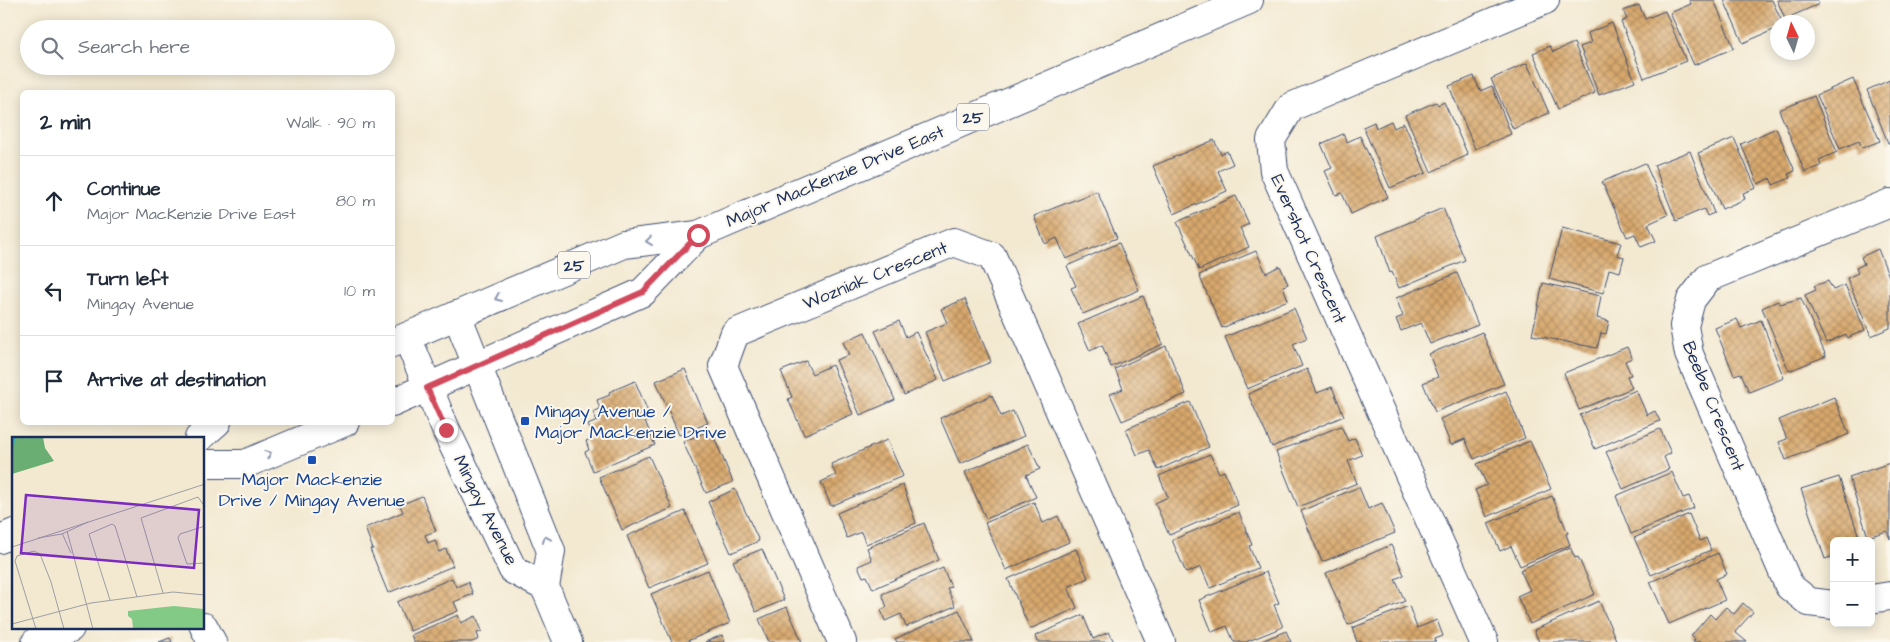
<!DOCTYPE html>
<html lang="en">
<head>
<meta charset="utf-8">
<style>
  :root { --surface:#fff; --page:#f2f2f3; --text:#1f2937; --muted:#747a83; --line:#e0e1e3 }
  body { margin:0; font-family:"Architects Daughter",sans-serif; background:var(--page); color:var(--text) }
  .controls { position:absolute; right:15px; bottom:15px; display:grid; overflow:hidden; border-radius:8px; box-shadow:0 2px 12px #0003 }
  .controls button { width:45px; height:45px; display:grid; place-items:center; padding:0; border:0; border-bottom:1px solid var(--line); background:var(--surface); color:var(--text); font:25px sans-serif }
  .compass { position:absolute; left:1770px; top:15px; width:45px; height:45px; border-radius:50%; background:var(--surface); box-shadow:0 2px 12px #0003; rotate:355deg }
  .stop { position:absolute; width:15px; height:15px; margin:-11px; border:4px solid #d1495b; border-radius:50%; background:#fff }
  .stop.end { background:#d1495b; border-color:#fff; box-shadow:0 1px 5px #0008 }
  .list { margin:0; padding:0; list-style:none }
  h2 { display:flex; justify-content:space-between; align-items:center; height:65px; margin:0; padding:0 20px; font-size:21px }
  h2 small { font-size:16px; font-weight:400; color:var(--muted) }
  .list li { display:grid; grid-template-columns:32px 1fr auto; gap:15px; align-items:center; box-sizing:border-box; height:90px; padding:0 20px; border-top:1px solid var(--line) }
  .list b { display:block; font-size:19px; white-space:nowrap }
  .list p { margin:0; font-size:16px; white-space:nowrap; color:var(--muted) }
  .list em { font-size:16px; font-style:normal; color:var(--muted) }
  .icon { flex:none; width:28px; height:28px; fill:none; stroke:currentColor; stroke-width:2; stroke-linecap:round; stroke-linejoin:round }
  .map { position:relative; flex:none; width:1890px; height:642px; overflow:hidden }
  .search { position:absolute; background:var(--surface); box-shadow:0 2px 12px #0003; left:20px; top:20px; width:375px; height:55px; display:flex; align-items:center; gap:12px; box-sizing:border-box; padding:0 18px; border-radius:28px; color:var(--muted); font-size:19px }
  .panel { position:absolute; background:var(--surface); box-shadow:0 2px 12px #0003; left:20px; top:90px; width:375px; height:335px; border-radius:8px }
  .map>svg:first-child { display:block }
</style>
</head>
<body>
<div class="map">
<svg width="1890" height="642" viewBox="0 0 1890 642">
  <defs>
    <pattern id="building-cross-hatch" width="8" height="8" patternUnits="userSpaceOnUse" patternTransform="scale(1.25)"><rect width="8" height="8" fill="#d8a86c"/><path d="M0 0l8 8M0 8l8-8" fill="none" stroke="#ae895c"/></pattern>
  </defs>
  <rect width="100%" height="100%" fill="#fbf7ec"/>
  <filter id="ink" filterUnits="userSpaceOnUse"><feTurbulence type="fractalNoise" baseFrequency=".02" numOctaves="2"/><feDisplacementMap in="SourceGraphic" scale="10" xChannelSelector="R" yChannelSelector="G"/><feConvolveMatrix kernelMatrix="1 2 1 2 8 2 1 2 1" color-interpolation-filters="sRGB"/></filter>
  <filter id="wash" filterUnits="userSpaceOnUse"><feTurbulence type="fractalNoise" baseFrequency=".0096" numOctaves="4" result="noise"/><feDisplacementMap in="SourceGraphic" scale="20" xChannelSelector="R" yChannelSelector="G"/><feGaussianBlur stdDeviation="1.12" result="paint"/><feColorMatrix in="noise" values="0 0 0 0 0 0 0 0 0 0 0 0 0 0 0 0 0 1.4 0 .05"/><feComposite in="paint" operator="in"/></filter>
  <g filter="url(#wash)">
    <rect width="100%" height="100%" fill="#f3e9d1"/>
    <g id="blocks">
      <!-- building -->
      <g fill="url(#building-cross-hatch)">
        <path d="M1689,0H1714L1734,48L1694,65L1670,13L1691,4Z"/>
        <path d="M1724,0H1772L1782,22H1778V28L1743,43Z"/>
        <path d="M1777,0H1817L1819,4L1785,19Z"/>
        <path d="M1639,5L1645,19L1665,11L1686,61L1644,78L1621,22L1627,19L1623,11Z"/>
        <path d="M1612,23L1635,81L1599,95L1580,47L1591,43L1588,33Z"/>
        <path d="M1574,43L1595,93L1558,109L1533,53L1550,46L1553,52Z"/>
        <path d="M1527,63L1549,113L1513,129L1491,79Z"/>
        <path d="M1474,76L1480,91L1492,86L1511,134L1475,149L1449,86Z"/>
        <path d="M1853,79L1880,141L1862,148L1859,141L1840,149L1817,95Z"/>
        <path d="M1890,80V143H1888L1867,90Z"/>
        <path d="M1814,96L1837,152L1819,160L1821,166L1805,172L1779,110Z"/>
        <path d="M1436,102L1438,105L1444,102L1468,155L1431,172L1405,115Z"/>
        <path d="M1391,121L1394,128L1404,123L1426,173L1390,188L1363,127L1374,122L1376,128Z"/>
        <path d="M1776,128L1795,171L1788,174L1790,178L1773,185L1770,178L1758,184L1741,144Z"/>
        <path d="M1343,134L1347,142L1360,136L1388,197L1351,214L1342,193L1336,195L1325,171L1332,168L1321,144Z"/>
        <path d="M1734,138L1756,188L1743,193L1745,199L1722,209L1698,153Z"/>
        <path d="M1214,140L1221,154L1227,151L1233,164L1218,171L1227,191L1174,214L1153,166Z"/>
        <path d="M1690,151L1714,213L1707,216L1704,209L1676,221L1654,165Z"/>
        <path d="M1645,163L1668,215L1648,224L1656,241L1641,247L1635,234L1627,237L1602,182Z"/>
        <path d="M1097,191L1117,238L1066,259L1057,238L1045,244L1034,216Z"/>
        <path d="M1236,196L1249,224L1240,228L1249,247L1199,270L1177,222Z"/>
        <path d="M1443,208L1465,260L1399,288L1392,272L1390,273L1377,236Z"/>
        <path d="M1562,228L1621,243L1617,255L1624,257L1620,272L1609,269L1603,293L1549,279Z"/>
        <path d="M1119,243L1139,290L1083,314L1071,288L1076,286L1067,266Z"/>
        <path d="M1878,249L1890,279V328L1871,336L1847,278L1858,273L1856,268L1864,264L1861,257Z"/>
        <path d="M1256,251L1266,273L1280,266L1288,284L1283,286L1288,300L1222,328L1199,275Z"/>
        <path d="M1457,273L1478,325L1430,344L1421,323L1401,331L1396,319L1403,316L1396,298Z"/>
        <path d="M1828,281L1833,290L1845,285L1865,330L1847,338L1846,334L1826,343L1805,295L1816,290L1814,286Z"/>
        <path d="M1543,283L1601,296L1597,318L1609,321L1606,334L1601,333L1597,348L1532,335Z"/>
        <path d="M1143,296L1163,344L1111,367L1102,345L1090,351L1078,324Z"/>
        <path d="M1801,298L1826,356L1789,371L1762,308L1778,301L1780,304Z"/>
        <path d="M965,299L991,362L945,381L925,332L947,323L941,309Z"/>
        <path d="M1294,308L1307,338L1293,344L1302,366L1247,389L1225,337Z"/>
        <path d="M1737,319L1741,328L1761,320L1784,378L1749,392L1741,373L1734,375L1715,328Z"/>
        <path d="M899,321L906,337L916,332L938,380L904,395L875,331Z"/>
        <path d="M865,332L895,400L860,415L836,360L849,355L843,342Z"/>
        <path d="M1482,332L1504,384L1435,412L1423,383L1438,377L1429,354Z"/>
        <path d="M1166,346L1186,394L1122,421L1110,394L1123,389L1115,369Z"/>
        <path d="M1627,347L1632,358L1625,361L1631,375L1627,376L1632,388L1579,410L1564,373Z"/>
        <path d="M806,361L812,374L832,365L853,414L804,435L788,399L792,397L781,371Z"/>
        <path d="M685,369L708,423L679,435L656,381Z"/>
        <path d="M1307,369L1317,393L1332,387L1344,416L1272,447L1248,394Z"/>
        <path d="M635,381L651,419L645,421L655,445L593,471L585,452L589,450L586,441L594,438L588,425L597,421L593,412L600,409L597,400L610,395L609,392Z"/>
        <path d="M1636,390L1647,415L1655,411L1660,421L1595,449L1580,415Z"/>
        <path d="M1506,391L1525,438L1474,459L1465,439L1451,445L1440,419Z"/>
        <path d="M992,395L1001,416L1013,411L1024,436L960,464L940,418Z"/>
        <path d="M1834,397L1849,434L1786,460L1779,442L1787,439L1779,420Z"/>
        <path d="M1190,402L1209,447L1158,470L1149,450L1137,455L1126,429Z"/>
        <path d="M1341,426L1348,441L1355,438L1362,455L1348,461L1357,483L1298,507L1276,452Z"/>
        <path d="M1660,429L1671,453L1664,457L1669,469L1623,489L1606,452Z"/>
        <path d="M711,430L733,482L706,493L683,442Z"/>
        <path d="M887,440L903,476L831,506L821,482L836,475L831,464Z"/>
        <path d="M1530,441L1551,489L1487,517L1475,490L1487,485L1477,464Z"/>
        <path d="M1028,444L1040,469L1026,475L1036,497L986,519L965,472Z"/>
        <path d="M1210,454L1219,473L1224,471L1238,505L1169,535L1155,503L1168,497L1159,476Z"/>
        <path d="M649,456L672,508L622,530L599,477Z"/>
        <path d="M1890,463V539L1887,531L1868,537L1849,477Z"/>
        <path d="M1672,472L1683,498L1689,496L1694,508L1631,534L1616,496Z"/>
        <path d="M1839,477L1859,537L1849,541H1834V556L1825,559L1801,489Z"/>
        <path d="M903,485L916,523L866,544L861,532L847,538L837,513Z"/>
        <path d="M1359,487L1368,509L1382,503L1395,533L1322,562L1301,511Z"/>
        <path d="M735,489L759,541L731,553L708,502Z"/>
        <path d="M422,496L436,531L425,535L428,543L435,540L439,552L446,549L453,566L388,593L370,549H373L365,528L403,512L400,505Z"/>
        <path d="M1552,496L1568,533L1566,534L1570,545L1520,566L1511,546L1500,551L1488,523Z"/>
        <path d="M1034,502L1043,523L1058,516L1069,542L1006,570L985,523Z"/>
        <path d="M685,511L708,563L649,588L627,536Z"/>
        <path d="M1239,512L1252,545L1249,546L1258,568L1210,588L1201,567L1186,573L1172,540Z"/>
        <path d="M1689,514L1700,541L1706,538L1711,550L1651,575L1634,538Z"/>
        <path d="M924,523L939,560L873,589L867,576L863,577L858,566L872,560L867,548Z"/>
        <path d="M1391,545L1404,575L1395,579L1405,601L1348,625L1326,573Z"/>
        <path d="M1570,547L1575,558L1578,557L1595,594L1530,624L1517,596L1530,590L1520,570Z"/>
        <path d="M762,549L784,600L756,612L733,561Z"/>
        <path d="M1076,549L1088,578L1068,587L1077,608L1030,629L1008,579Z"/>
        <path d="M1718,553L1727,574L1716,579L1725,600L1669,624L1650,582Z"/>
        <path d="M943,568L951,587L947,588L955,606L906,627L901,614L885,621L881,610L887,607L882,594Z"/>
        <path d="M708,570L730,623L685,642H672L651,594Z"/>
        <path d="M1266,572L1279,603L1274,605L1283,627L1246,642H1234L1227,626L1212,632L1199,600Z"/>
        <path d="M452,578L456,587L468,582L473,594L454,602L458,611L410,631L397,602Z"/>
        <path d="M1599,601L1617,642H1539L1534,630Z"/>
        <path d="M1743,603L1753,612L1735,632L1747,642H1693L1695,639L1691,636L1710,614L1715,619L1726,607L1734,614Z"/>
        <path d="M1409,606L1417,628L1437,620L1443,636L1435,639L1436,642H1357L1352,628Z"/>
        <path d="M787,607L802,642H769L759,619Z"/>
        <path d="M959,610L974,642H897L895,639Z"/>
        <path d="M458,615L461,623L476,616L482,631L477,633L479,639L472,642H414L411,635Z"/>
        <path d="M1083,615L1093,639L1109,632L1114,642H1037L1035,636Z"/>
        <path d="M1286,631L1291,642H1259Z"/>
        <path d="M722,635L725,642H705Z"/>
        <path d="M170,638L172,642H159Z"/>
      </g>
    </g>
  </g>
  <g filter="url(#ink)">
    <use href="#blocks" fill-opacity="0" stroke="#3b4b6f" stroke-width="1"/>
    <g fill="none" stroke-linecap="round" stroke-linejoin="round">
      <!-- minor casing -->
      <g stroke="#3b4b6f" stroke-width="30">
        <g id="minor">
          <path d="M457,315L551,551L545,587L568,642"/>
          <path d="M407,337L446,430L513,570L545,587"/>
          <path d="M1871,599L1890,596"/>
          <path d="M1834,605L1809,602L1789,586L1689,354L1684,326L1691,300L1708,278L1890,203"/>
          <path d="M204,627L212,642"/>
          <path d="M36,642L70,628"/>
          <path d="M842,642L723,366L735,333L954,242L992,256L1161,642"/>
          <path d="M1484,642L1274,171L1271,140L1291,107L1545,0"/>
        </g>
      </g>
      <!-- major casing -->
      <g stroke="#3b4b6f" stroke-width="30">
        <g id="major">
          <path d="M392,343L624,244L698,235L1249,0"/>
          <path d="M392,403L643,292L698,235"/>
          <path d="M199,438L217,422"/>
          <path d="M204,464H245L345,422"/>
          <path d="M0,539L14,533"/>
        </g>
      </g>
      <!-- minor -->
      <use href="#minor" stroke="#fff" stroke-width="28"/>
      <!-- major -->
      <use href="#major" stroke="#fff" stroke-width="28"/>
    </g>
    <!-- one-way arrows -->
    <defs><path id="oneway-chevron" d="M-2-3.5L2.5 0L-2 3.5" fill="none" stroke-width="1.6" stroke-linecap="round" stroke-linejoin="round" transform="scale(1.25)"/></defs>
    <g stroke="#8d97ae">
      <use href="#oneway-chevron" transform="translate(649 241) rotate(173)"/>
      <use href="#oneway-chevron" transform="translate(498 298) rotate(157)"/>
      <use href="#oneway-chevron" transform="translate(268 454) rotate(-23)"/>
      <use href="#oneway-chevron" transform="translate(546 539) rotate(-112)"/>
    </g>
  </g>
  <g fill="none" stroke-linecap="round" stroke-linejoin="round" filter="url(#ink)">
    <!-- route -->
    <path stroke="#d1495b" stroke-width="6" d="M446,430L427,388L643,292L698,235"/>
  </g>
  <!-- markers -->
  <g fill="#1a4fb4" stroke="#fbf7ec" stroke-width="2">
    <rect x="520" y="416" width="10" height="10" rx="2.5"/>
    <rect x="307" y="455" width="10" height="10" rx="2.5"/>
  </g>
  <g text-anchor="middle" stroke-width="4" stroke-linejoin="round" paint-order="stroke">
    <!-- shield labels -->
    <g fill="#fbf7ec" stroke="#5e6b89" stroke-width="1">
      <rect x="957" y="103.5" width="32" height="27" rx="4"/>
      <rect x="558" y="251.5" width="32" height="27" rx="4"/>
    </g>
    <g font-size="16" font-weight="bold" fill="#1b2f5e">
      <text x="973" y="123">25</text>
      <text x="574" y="271">25</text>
    </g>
    <!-- street labels -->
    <g font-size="18" fill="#1b2f5e" stroke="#fbf7ec">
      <text transform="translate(835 176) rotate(-23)" y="6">Major MacKenzie Drive East</text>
      <text transform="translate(1309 249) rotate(66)" y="6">Evershot Crescent</text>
      <text transform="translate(875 275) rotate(-22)" y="6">Wozniak Crescent</text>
      <text transform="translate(1714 406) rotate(68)" y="6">Beebe Crescent</text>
      <text transform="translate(486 510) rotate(63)" y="6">Mingay Avenue</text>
    </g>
    <!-- transit labels -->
    <g font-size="18" fill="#164399" stroke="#fbf7ec" text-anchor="start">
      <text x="535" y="417">Mingay Avenue /<tspan x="535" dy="21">Major Mackenzie Drive</tspan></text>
      <text x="312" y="485" text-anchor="middle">Major Mackenzie<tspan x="312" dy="21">Drive / Mingay Avenue</tspan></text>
    </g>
  </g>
  <!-- overview -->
  <g transform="translate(12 437)">
    <rect width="192" height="192" fill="#f3e9d1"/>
    <path d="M0,0H31L33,11L42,24L0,37Z" fill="#6aae73"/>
    <path d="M162,169L192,172V192L121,191L120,182L116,179V174Z" fill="#83ca86"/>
    <path fill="none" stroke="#3aabb4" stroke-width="2.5" d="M0,15L2,0"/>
    <path fill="none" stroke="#9d9fa3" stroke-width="1" d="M193,89L168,97L166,101L175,127L193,126M55,94L81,192M50,96L59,116M26,101L50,97L76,85M0,110L193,47M151,156L129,81L186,60L193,70M98,163L77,97L100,87L103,89L125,160M0,187L79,166L161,155L193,158M24,192L3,124L5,119L22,114L28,117L39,145L52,192"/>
    <path fill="#7b2cbf" fill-opacity="0.15" stroke="#7b2cbf" stroke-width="2.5" d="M14,58L187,73L182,131L9,116Z"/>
    <rect width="192" height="192" fill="none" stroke="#1b2f5e" stroke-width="2.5"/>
  </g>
</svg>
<div class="controls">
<button>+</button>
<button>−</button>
</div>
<svg class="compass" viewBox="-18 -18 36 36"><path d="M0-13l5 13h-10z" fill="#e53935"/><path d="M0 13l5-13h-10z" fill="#747a83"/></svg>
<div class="stop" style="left:698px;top:235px"></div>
<div class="stop end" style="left:446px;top:430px"></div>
<div class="search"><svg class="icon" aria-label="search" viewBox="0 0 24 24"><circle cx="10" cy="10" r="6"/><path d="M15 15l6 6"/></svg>Search here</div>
<section class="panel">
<h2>2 min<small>Walk · 90 m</small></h2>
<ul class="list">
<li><svg class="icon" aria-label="ahead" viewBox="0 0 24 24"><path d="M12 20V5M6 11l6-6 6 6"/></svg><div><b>Continue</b><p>Major MacKenzie Drive East</p></div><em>80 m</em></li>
<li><svg class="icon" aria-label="left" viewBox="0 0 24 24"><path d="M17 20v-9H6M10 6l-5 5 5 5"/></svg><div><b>Turn left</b><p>Mingay Avenue</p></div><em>10 m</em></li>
<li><svg class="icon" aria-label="arrive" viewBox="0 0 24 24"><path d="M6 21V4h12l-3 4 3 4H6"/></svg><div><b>Arrive at destination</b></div></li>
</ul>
</section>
</div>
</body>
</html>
